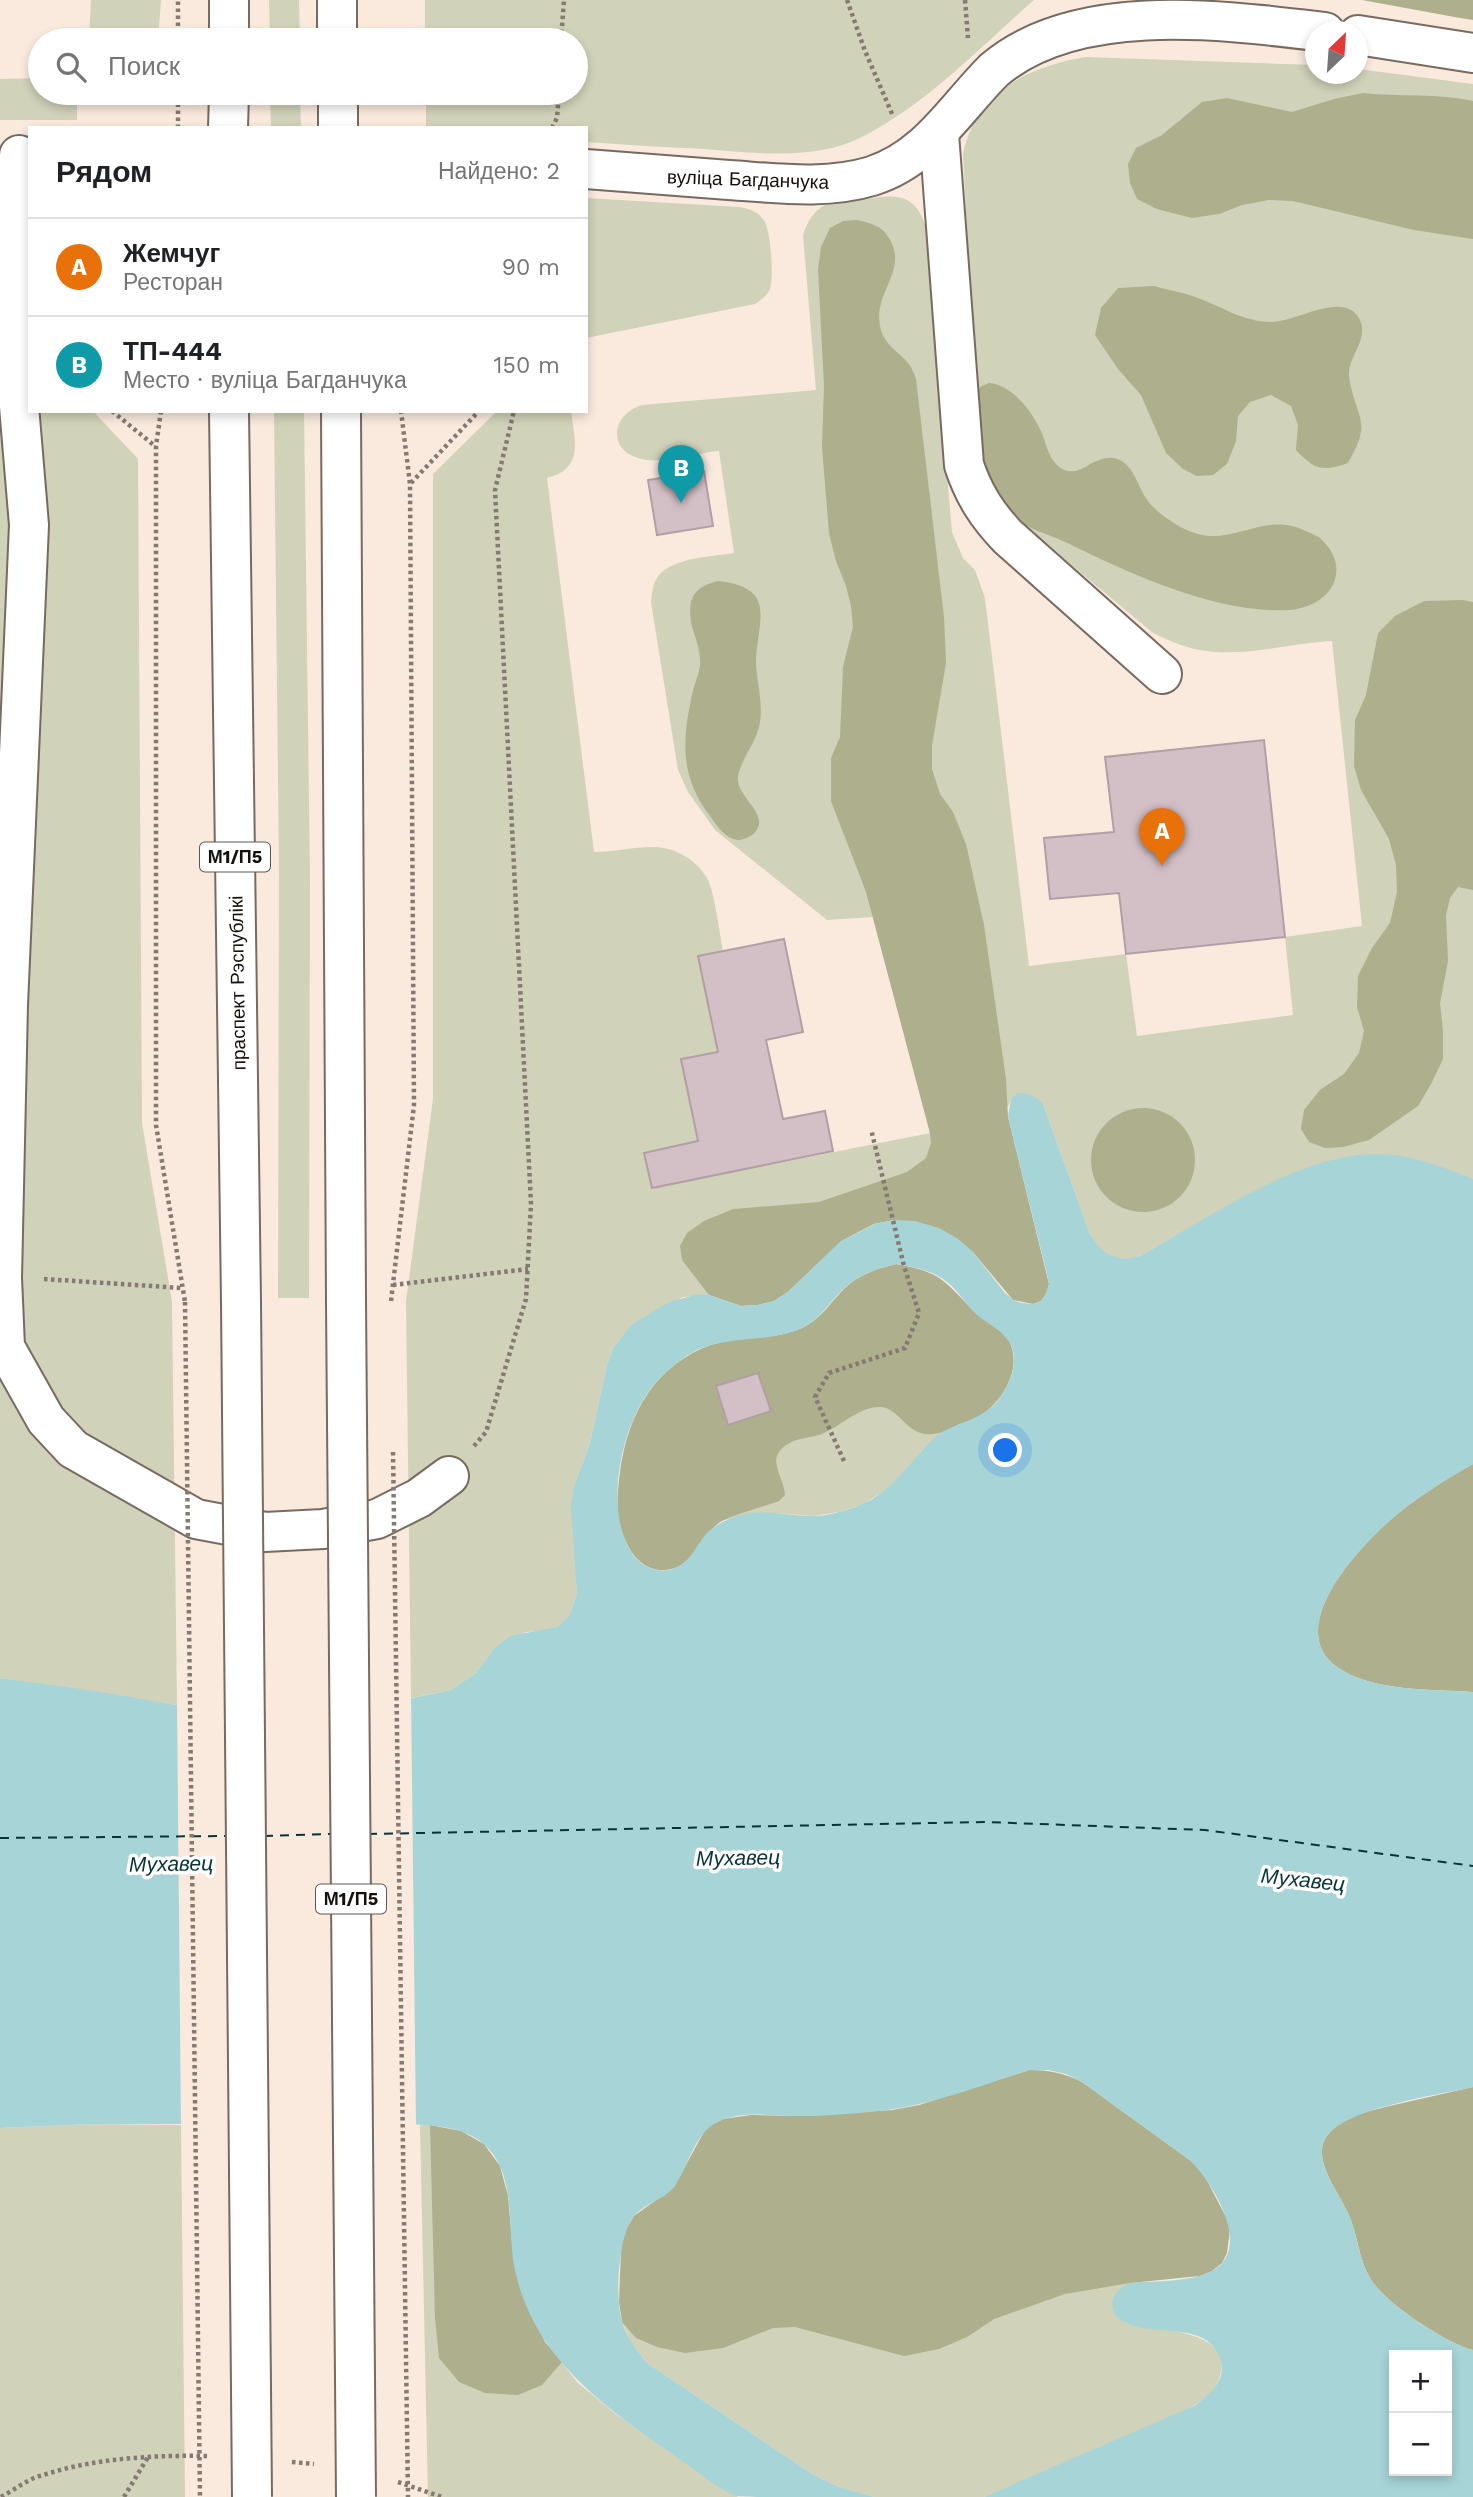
<!DOCTYPE html>
<html lang="ru">
<head>
<meta charset="utf-8">
<style>
  :root { --surface:#fff; --page:#f2f2f2; --text:#202124; --muted:#757577; --line:#e0e0e0; --accent:#904c20 }
  body { margin:0; font-family:"Work Sans",sans-serif; background:var(--page); color:var(--text) }
  .controls { position:absolute; right:21px; bottom:21px; display:grid; overflow:hidden; border-radius:0px; box-shadow:0 4px 10px #0003 }
  .controls button { width:63px; height:63px; display:grid; place-items:center; padding:0; border:0; border-bottom:2px solid var(--line); background:var(--surface); color:var(--text); font:35px sans-serif }
  .compass { position:absolute; left:1305px; top:21px; width:63px; height:63px; border-radius:50%; background:var(--surface); box-shadow:0 4px 10px #0003; rotate:25deg }
  .you { position:absolute; left:1006px; top:1451px; width:24px; height:24px; margin:-18px; border:5px solid #fff; border-radius:50%; background:#1a73e8; box-shadow:0 0 0 10px #1a73e833 }
  .badge { display:grid; place-items:center; width:46px; height:46px; border-radius:50%; background:var(--accent); color:#fff; font-size:23px; font-weight:700 }
  .pin { position:absolute; translate:-50% -58px; filter:drop-shadow(0 2px 4px #0008) }
  .pin::after { content:''; position:absolute; top:37px; width:24px; height:21px; background:inherit; clip-path:polygon(0 0,100% 0,50% 100%) }
  .list { margin:0; padding:0; list-style:none }
  h2 { display:flex; justify-content:space-between; align-items:center; height:91px; margin:0; padding:0 28px; font-size:30px }
  h2 small { font-size:23px; font-weight:400; color:var(--muted) }
  .list li { display:grid; grid-template-columns:46px 1fr auto; gap:21px; align-items:center; box-sizing:border-box; height:98px; padding:0 28px; border-top:2px solid var(--line) }
  .list b { display:block; font-size:26px; white-space:nowrap }
  .list p { margin:0; font-size:23px; white-space:nowrap; color:var(--muted) }
  .list em { font-size:23px; font-style:normal; color:var(--muted) }
  .icon { flex:none; width:38px; height:38px; fill:none; stroke:currentColor; stroke-width:2; stroke-linecap:round; stroke-linejoin:round }
  .map { position:relative; flex:none; width:1473px; height:2497px; overflow:hidden }
  .search { position:absolute; background:var(--surface); box-shadow:0 4px 10px #0003; left:28px; top:28px; width:560px; height:77px; display:flex; align-items:center; gap:18px; box-sizing:border-box; padding:0 24px; border-radius:38px; color:var(--muted); font-size:26px }
  .panel { position:absolute; background:var(--surface); box-shadow:0 4px 10px #0003; left:28px; top:126px; width:560px; height:287px; border-radius:0px }
  .map>svg:first-child { display:block }
</style>
</head>
<body>
<div class="map">
<svg width="1473" height="2497" viewBox="0 0 1473 2497">
  <rect width="100%" height="100%" fill="#faeade"/>
  <!-- green -->
  <g fill="#d0d2b9">
    <path d="M91,0H161L158,40H89Z"/>
    <path d="M269,0H299L300,40H270Z"/>
    <path d="M425,0H1034C979,48 928,103 862,137C814,161 756,153 704,149C665,147 626,145 586,142V128H426V93H576V40H425Z"/>
    <path d="M1086,57L1315,65L1316,74H1358V69L1473,84V1179L1421,1161L1376,1154L1333,1160L1249,1195L1142,1255C1118,1264 1102,1256 1090,1234L1043,1104L1017,1093L1011,1098L1009,1105L804,1275L709,1295L683,1297L631,1325L613,1348L607,1365L590,1443L574,1486L577,1594L569,1616L557,1627L543,1631L526,1632L494,1649L476,1673L451,1690L411,1698L406,1301L433,1099V474L497,411H571C575,441 584,469 547,478L594,852C613,852 633,847 653,847C674,847 696,859 707,878C714,890 720,935 723,951L698,957L718,1052L681,1059L698,1141L644,1153L652,1188L930,1133L873,917L827,920L715,830L688,792L678,770L651,602C652,593 653,582 659,575C675,557 712,557 734,553L719,451C694,453 663,466 638,458C607,449 612,414 642,405L816,390L803,235C807,223 813,211 825,205C833,200 847,201 857,200C887,196 914,188 925,225L952,532L963,558L975,570L985,598L1029,966L1126,954L1137,1036L1293,1015L1285,937L1362,926L1332,641C1290,643 1242,658 1200,650C1183,647 1168,640 1153,633L1016,519L978,446L963,154C976,92 1029,66 1086,57Z"/>
    <path d="M40,78V93H77V120H0V79Z"/>
    <path d="M86,93H154L153,103L86,105Z"/>
    <path d="M270,93H300L301,128H271Z"/>
    <path d="M586,198L739,207C749,209 757,211 763,219C771,228 774,277 770,289C767,296 761,300 755,304L586,338Z"/>
    <path d="M0,208L30,411H93L138,459L142,1123L172,1302L177,1705L0,1678Z"/>
    <path d="M274,411H304L310,879L309,1298H278L279,871Z"/>
    <path d="M1009,1382L922,1450L907,1470L886,1490L863,1504L839,1512L813,1516L776,1513L723,1520L626,1438Z"/>
    <path d="M93,2124L181,2125L185,2497H0V2128Z"/>
    <path d="M420,2124L430,2125L545,2342L578,2383L617,2415L738,2497H428Z"/>
    <path d="M1191,2161L1125,2323C1151,2330 1231,2328 1221,2372C1217,2393 1199,2403 1181,2413L984,2497H875L839,2487L814,2475L647,2363L631,2342L622,2322Z"/>
  </g>
  <!-- forest -->
  <g fill="#adaf8d">
    <path d="M1362,0H1473V20L1460,18Z"/>
    <path d="M1363,93C1399,97 1437,93 1473,101V239L1414,230L1293,201L1269,200L1242,205L1219,214L1192,218L1157,209L1137,199L1130,183L1128,164L1136,148L1162,135L1202,102L1227,98L1292,112L1334,99Z"/>
    <path d="M857,220C871,223 882,226 889,238C909,271 873,291 880,326C883,344 898,351 909,364C912,368 914,374 916,379L944,617L946,663L932,745V769L940,794L953,812L966,844L984,925L1006,1079L1008,1117L1049,1284L1046,1294L1041,1301L1033,1304L1013,1300L972,1251L894,1220L874,1224L841,1241L789,1291L774,1301L758,1305L741,1306L709,1295L682,1260L680,1246L687,1233L704,1221L733,1209L819,1202L907,1172L926,1158L931,1143L930,1133L866,892L831,801V758L840,737L843,667L853,627L851,606L846,586L836,561L829,533L822,447L824,386L818,269L821,247L830,228L843,221Z"/>
    <path d="M1154,286C1168,290 1182,292 1195,297C1221,306 1243,322 1271,322C1297,322 1345,289 1360,320C1369,341 1347,357 1349,376C1355,419 1374,419 1348,463C1322,472 1315,470 1296,450L1298,425L1291,406L1271,395L1250,402L1238,416L1236,441L1227,464L1213,475L1197,476L1183,469L1166,453L1141,395L1118,369L1095,335L1101,308L1118,288Z"/>
    <path d="M989,383C1012,385 1031,410 1041,431C1046,442 1047,454 1056,464C1077,485 1091,454 1114,458C1133,462 1137,485 1146,498C1150,505 1158,512 1165,517C1177,526 1192,534 1208,536C1244,538 1268,513 1306,531C1310,533 1316,535 1320,538C1354,569 1331,607 1289,610C1215,614 1129,573 1063,541C1048,534 1028,529 1015,519C1003,509 986,480 981,465C979,456 975,405 976,397C977,393 979,390 980,387Z"/>
    <path d="M718,581C780,588 756,622 756,664C757,683 763,703 760,722C757,742 742,757 738,776C735,798 775,816 752,835C748,838 741,840 737,840C725,838 716,825 710,816C680,777 682,741 692,695C694,685 699,675 700,665C702,643 686,626 691,602C694,589 706,584 718,581Z"/>
    <path d="M1463,600L1473,602V890L1458,887L1450,898L1446,915L1448,961L1440,1003L1443,1031V1059L1431,1084L1418,1106L1369,1140L1343,1147L1325,1148L1309,1142L1301,1129L1304,1110L1320,1090L1344,1074L1359,1053L1364,1031L1357,1007L1358,976L1372,948L1390,923L1397,892L1396,865L1389,839L1361,790L1354,766L1355,720L1366,695L1378,633L1395,616L1424,601Z"/>
    <circle cx="1143" cy="1160" r="52"/>
    <path d="M896,1264C942,1272 944,1281 975,1312C985,1323 1004,1329 1010,1343C1022,1370 1002,1402 980,1416C974,1420 967,1422 960,1424C948,1429 939,1436 925,1434C905,1431 898,1408 881,1407C860,1405 839,1428 819,1435C809,1438 797,1438 788,1444C764,1458 784,1476 785,1495L779,1501C766,1506 728,1516 719,1523C700,1537 693,1568 666,1570C642,1572 629,1552 622,1532C616,1514 617,1498 619,1480C625,1423 648,1372 703,1348C732,1335 770,1342 802,1328C819,1320 828,1306 840,1293C855,1276 875,1269 896,1264Z"/>
    <path d="M1473,1464V1692C1432,1689 1372,1692 1337,1667C1280,1626 1366,1539 1401,1511C1424,1493 1448,1478 1473,1464Z"/>
    <path d="M1029,2070C1049,2070 1064,2073 1082,2082L1191,2161L1204,2175L1226,2217L1230,2229L1227,2253L1222,2263L1212,2271L1200,2276L1130,2283L1065,2294L994,2319L967,2337L939,2349L904,2356L795,2327L773,2328L723,2348L685,2353L657,2347L636,2338L622,2322L619,2302L621,2248L625,2231L634,2216L674,2187L706,2128L723,2119L751,2115L802,2116L892,2110L919,2105Z"/>
    <path d="M1473,2087V2350C1447,2344 1383,2302 1370,2278C1358,2258 1358,2234 1348,2213C1339,2193 1313,2161 1325,2139C1329,2132 1338,2124 1344,2120C1356,2113 1372,2111 1385,2107C1414,2100 1444,2094 1473,2087Z"/>
    <path d="M430,2125L461,2131L484,2144L500,2166L508,2196L514,2264L545,2342L562,2362L542,2385L518,2395L485,2393L459,2382L439,2358L435,2318Z"/>
  </g>
  <!-- water -->
  <path fill="#a7d4d7" fill-rule="evenodd" d="M1017,1093C1029,1093 1035,1095 1043,1104L1090,1234C1102,1255 1118,1264 1142,1255C1206,1219 1300,1154 1375,1154C1408,1153 1443,1167 1473,1179V1464C1448,1478 1424,1493 1401,1511C1366,1539 1280,1626 1337,1667C1372,1692 1432,1689 1473,1692V2087C1439,2095 1342,2108 1325,2139C1313,2161 1339,2193 1348,2213C1358,2234 1358,2258 1370,2278C1383,2302 1447,2344 1473,2350V2497H984L1196,2405C1210,2394 1226,2380 1221,2361C1210,2320 1155,2337 1126,2323C1104,2313 1111,2290 1130,2283C1152,2281 1191,2282 1210,2272C1255,2250 1213,2184 1191,2161L1082,2082L1066,2074L1048,2070H1029C977,2087 925,2107 870,2112C848,2114 824,2116 802,2116C777,2116 746,2111 722,2120C694,2130 690,2165 674,2187C663,2201 643,2203 632,2219C618,2240 615,2297 622,2322C627,2338 637,2350 647,2363L814,2475L839,2487L875,2497C841,2497 807,2497 773,2497C763,2497 746,2497 736,2496C714,2487 693,2468 674,2455C603,2406 531,2356 514,2265C507,2226 517,2174 484,2144C459,2123 422,2125 392,2124H93L0,2128V1678L95,1691L287,1724L451,1690L476,1673L494,1649L510,1636L557,1627L569,1616L577,1594L571,1505L574,1486L590,1443L607,1365L613,1348L631,1325L669,1302L695,1295H709L741,1306L758,1305L774,1301L789,1291L841,1241L875,1224L894,1220L915,1221L939,1228L957,1238L972,1251L1005,1293L1013,1300L1022,1303L1033,1304L1041,1301L1046,1294L1049,1284L1047,1274L1008,1117L1011,1098ZM896,1264C914,1267 932,1270 947,1282C959,1291 966,1305 977,1315C987,1323 999,1328 1007,1339C1023,1358 1009,1388 995,1404C978,1422 951,1423 933,1439C909,1462 893,1492 860,1505C845,1511 828,1516 812,1516C788,1516 764,1509 741,1515C727,1519 718,1523 707,1533C694,1547 691,1565 669,1570C656,1572 643,1567 635,1557C600,1513 622,1415 660,1378C672,1366 689,1352 705,1347C737,1336 772,1342 802,1328C820,1319 829,1303 842,1290C858,1275 875,1269 896,1264ZM1394,2355H1447V2471H1394Z"/>
  <!-- pier -->
  <path fill="#faeade" d="M411,1694L416,2128H181L177,1702L287,1721Z"/>
  <g fill="none" stroke-linecap="round" stroke-linejoin="round">
    <!-- ferry -->
    <g stroke="#073437" stroke-width="2" stroke-dasharray="9 7" stroke-linecap="butt">
      <path d="M368,1834L984,1822L1205,1830L1473,1866"/>
      <path d="M264,1836L331,1834"/>
      <path d="M0,1838L226,1836"/>
    </g>
  </g>
  <!-- building -->
  <g fill="#d3c0c6" stroke="#b29fa5" stroke-width="2">
    <path d="M704,471L713,526L657,535L648,480Z"/>
    <path d="M1264,740L1285,937L1126,954L1119,893L1050,899L1044,838L1114,832L1105,757Z"/>
    <path d="M784,939L803,1032L766,1040L783,1119L825,1111L833,1151L652,1188L644,1153L698,1141L681,1059L718,1052L698,956Z"/>
    <path d="M758,1373L771,1411L728,1425L716,1386Z"/>
  </g>
  <g fill="none" stroke-linecap="round" stroke-linejoin="round">
    <!-- minor casing -->
    <g stroke="#786a60" stroke-width="42">
      <g id="minor">
        <path d="M1358,35L1473,53"/>
        <path d="M939,134L964,465C974,495 987,515 1008,537L1162,674"/>
        <path d="M19,155V406L29,525L8,1005L2,1278L5,1347L46,1420L73,1449L196,1519L265,1532L323,1529L377,1519L419,1498L449,1476"/>
        <path d="M586,169C634,173 682,176 729,180C776,183 826,190 872,176C928,158 955,109 994,70C1076,0 1223,20 1325,32"/>
      </g>
    </g>
    <!-- highway casing -->
    <g stroke="#786a60" stroke-width="42">
      <g id="highway">
        <path d="M337,0V40"/>
        <path d="M229,40V0"/>
        <path d="M338,93V128"/>
        <path d="M228,128L229,93"/>
        <path d="M229,411L241,1302"/>
        <path d="M341,411L346,1301"/>
      </g>
    </g>
    <!-- path -->
    <g stroke="#857a72" stroke-width="4.5" stroke-dasharray="3.5 3.5" stroke-linecap="butt">
      <path d="M847,0L865,51L893,116"/>
      <path d="M965,0L968,38"/>
      <path d="M178,40V0"/>
      <path d="M561,40L564,0"/>
      <path d="M178,128V93"/>
      <path d="M552,128L557,118L559,93"/>
      <path d="M112,411L155,446"/>
      <path d="M161,411L156,446V1125L185,1302"/>
      <path d="M411,483L479,411"/>
      <path d="M44,1279L182,1288"/>
      <path d="M393,1285L528,1269"/>
      <path d="M391,1301L414,1105L410,484L401,411"/>
      <path d="M474,1446L486,1432L526,1299L531,1204L495,490L514,411"/>
      <path d="M844,1461L815,1397L829,1373L905,1348L919,1313L904,1266L871,1129"/>
      <path d="M292,2462L314,2464"/>
      <path d="M398,2482L442,2497"/>
      <path d="M1,2497C12,2491 23,2483 34,2478C91,2458 150,2455 210,2456"/>
      <path d="M124,2497L148,2457"/>
    </g>
    <!-- minor -->
    <use href="#minor" stroke="#fff" stroke-width="38"/>
    <!-- highway -->
    <use href="#highway" stroke="#fff" stroke-width="38"/>
    <!-- highway-bridge casing -->
    <g stroke="#786a60" stroke-width="42" stroke-linecap="butt">
      <g id="highway-bridge">
        <path d="M346,1301L356,2497"/>
        <path d="M241,1302L252,2497"/>
      </g>
    </g>
    <!-- path-bridge -->
    <g stroke="#857a72" stroke-width="4.5" stroke-dasharray="3.5 3.5" stroke-linecap="butt">
      <path d="M185,1302L200,2497"/>
      <path d="M393,1452L408,2497"/>
    </g>
    <!-- highway-bridge -->
    <use href="#highway-bridge" stroke="#fff" stroke-width="38"/>
  </g>
  <g text-anchor="middle" stroke-width="7" stroke-linejoin="round" paint-order="stroke">
    <!-- shield labels -->
    <g fill="#fff" stroke="#5c5855" stroke-width="2">
      <rect x="200" y="842.5" width="70" height="29" rx="5"/>
      <rect x="316" y="1884.5" width="70" height="29" rx="5"/>
    </g>
    <g font-size="18" font-weight="bold" fill="#16100c">
      <text x="235" y="863">М1/П5</text>
      <text x="351" y="1905">М1/П5</text>
    </g>
    <!-- street labels -->
    <g font-size="19" fill="#16100c" stroke="#fff">
      <text transform="translate(748 179) rotate(2)" y="7">вуліца Багданчука</text>
      <text transform="translate(237 983) rotate(-91)" y="7">праспект Рэспублікі</text>
    </g>
    <!-- water labels -->
    <g font-size="21" font-style="italic" fill="#073437" stroke="#fff">
      <text transform="translate(738 1858) rotate(-1)" y="7">Мухавец</text>
      <text transform="translate(171 1864) rotate(-1)" y="7">Мухавец</text>
      <text transform="translate(1303 1880) rotate(6)" y="7">Мухавец</text>
    </g>
  </g>
</svg>
<div class="controls">
<button>+</button>
<button>−</button>
</div>
<svg class="compass" viewBox="-18 -18 36 36"><path d="M0-13l5 13h-10z" fill="#e53935"/><path d="M0 13l5-13h-10z" fill="#757577"/></svg>
<div class="you"></div>
<div class="pin badge" style="left:1162px;top:866px;background:#e8710a">A</div>
<div class="pin badge" style="left:681px;top:503px;background:#0f9aa8">B</div>
<div class="search"><svg class="icon" aria-label="search" viewBox="0 0 24 24"><circle cx="10" cy="10" r="6"/><path d="M15 15l6 6"/></svg>Поиск</div>
<section class="panel">
<h2>Рядом<small>Найдено: 2</small></h2>
<ul class="list">
<li><span class="badge" style="background:#e8710a">A</span><div><b>Жемчуг</b><p>Ресторан</p></div><em>90 m</em></li>
<li><span class="badge" style="background:#0f9aa8">B</span><div><b>ТП-444</b><p>Место · вуліца Багданчука</p></div><em>150 m</em></li>
</ul>
</section>
</div>
</body>
</html>
